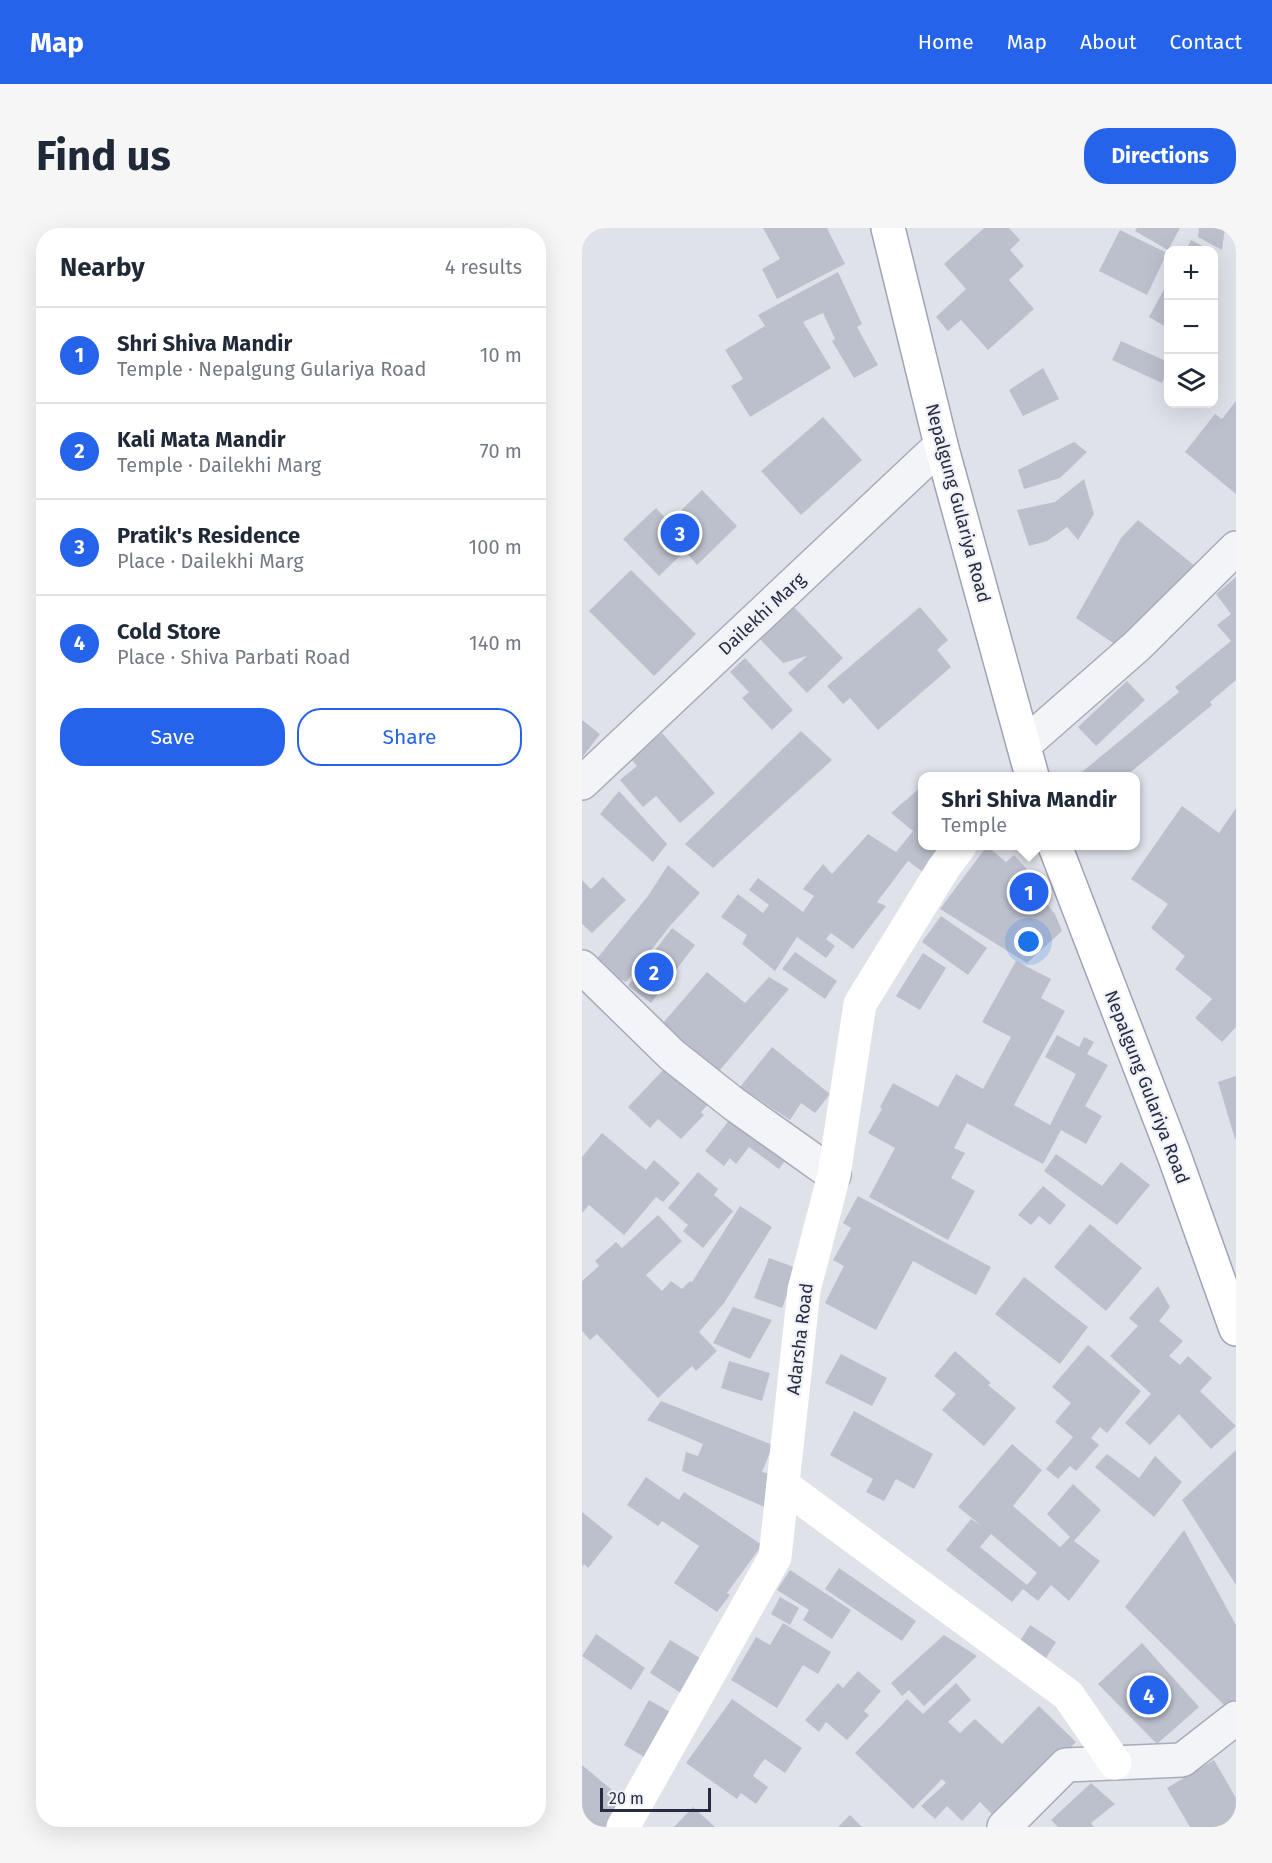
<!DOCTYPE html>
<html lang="en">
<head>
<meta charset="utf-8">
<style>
  :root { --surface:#fff; --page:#f6f6f7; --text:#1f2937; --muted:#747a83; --line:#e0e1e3; --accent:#2563eb }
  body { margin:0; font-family:"Fira Sans",sans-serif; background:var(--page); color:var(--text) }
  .controls { position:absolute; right:18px; top:18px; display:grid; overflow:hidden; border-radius:12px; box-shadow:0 6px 24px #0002 }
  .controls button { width:54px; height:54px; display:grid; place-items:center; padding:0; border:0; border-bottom:2px solid var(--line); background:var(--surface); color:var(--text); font:30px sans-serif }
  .scale { position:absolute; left:18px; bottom:15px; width:111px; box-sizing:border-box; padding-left:6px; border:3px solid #272c43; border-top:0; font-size:16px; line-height:21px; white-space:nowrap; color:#272c43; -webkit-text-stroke:4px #eff1f7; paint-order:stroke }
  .you { position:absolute; left:447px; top:714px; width:21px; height:21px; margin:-15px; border:4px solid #fff; border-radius:50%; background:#1a73e8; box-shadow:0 0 0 9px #1a73e833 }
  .badge { display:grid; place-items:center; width:39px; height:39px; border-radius:50%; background:var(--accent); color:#fff; font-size:20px; font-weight:700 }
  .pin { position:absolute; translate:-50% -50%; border:3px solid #fff; box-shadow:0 2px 6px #0006 }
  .popup { position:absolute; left:336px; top:544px; width:222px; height:78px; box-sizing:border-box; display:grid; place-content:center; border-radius:12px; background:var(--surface); filter:drop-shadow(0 2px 4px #0005); font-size:20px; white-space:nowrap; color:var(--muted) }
  .popup b { font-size:22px; color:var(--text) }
  .popup::after { content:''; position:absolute; left:50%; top:100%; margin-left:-12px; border:12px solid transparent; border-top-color:var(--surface) }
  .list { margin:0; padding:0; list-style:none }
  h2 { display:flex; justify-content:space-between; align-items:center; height:78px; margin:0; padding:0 24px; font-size:26px }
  h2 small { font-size:20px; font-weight:400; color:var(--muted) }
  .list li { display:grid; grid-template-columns:39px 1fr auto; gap:18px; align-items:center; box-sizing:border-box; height:96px; padding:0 24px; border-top:2px solid var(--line) }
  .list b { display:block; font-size:22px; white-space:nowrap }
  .list p { margin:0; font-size:20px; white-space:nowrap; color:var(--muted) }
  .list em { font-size:20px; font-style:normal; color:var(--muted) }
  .actions { display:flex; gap:12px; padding:18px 24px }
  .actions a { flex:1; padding:14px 0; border:2px solid var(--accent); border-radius:24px; text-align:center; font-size:21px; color:var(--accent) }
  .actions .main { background:var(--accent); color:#fff }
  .icon { flex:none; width:33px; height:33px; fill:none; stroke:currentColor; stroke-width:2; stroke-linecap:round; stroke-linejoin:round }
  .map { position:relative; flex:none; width:654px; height:1599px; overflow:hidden; border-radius:24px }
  header { display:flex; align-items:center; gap:36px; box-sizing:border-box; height:84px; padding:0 30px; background:var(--accent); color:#fff }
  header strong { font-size:28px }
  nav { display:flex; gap:33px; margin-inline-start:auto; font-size:21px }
  .intro { display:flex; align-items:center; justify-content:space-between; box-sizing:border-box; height:144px; padding:0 36px }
  h1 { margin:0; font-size:42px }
  .button { padding:15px 27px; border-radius:24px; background:var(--accent); color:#fff; font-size:21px; font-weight:700 }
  main { display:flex; gap:36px; padding:0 36px }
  aside { flex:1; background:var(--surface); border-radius:24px; box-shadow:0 6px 24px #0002 }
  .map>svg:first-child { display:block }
</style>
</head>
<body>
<header>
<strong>Map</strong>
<nav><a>Home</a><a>Map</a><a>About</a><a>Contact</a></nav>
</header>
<div class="intro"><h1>Find us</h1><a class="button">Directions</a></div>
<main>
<aside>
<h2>Nearby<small>4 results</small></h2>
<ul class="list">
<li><span class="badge">1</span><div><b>Shri Shiva Mandir</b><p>Temple · Nepalgung Gulariya Road</p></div><em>10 m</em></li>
<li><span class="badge">2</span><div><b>Kali Mata Mandir</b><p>Temple · Dailekhi Marg</p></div><em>70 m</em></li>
<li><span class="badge">3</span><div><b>Pratik's Residence</b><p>Place · Dailekhi Marg</p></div><em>100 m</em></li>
<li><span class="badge">4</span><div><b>Cold Store</b><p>Place · Shiva Parbati Road</p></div><em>140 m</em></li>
</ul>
<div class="actions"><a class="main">Save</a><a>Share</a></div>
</aside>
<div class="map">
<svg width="654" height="1599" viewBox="0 0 654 1599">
  <rect width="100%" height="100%" fill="#e0e2ea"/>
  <!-- building -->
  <g fill="#bcc0cd" fill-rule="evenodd">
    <path d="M181,0H245L263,36L195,71L180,41L198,31Z"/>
    <path d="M402,0H427L438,12L428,22L442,38L427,52L452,81L406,122L379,92L366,103L354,89L384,61L362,36Z"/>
    <path d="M555,0H598L586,22L553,3Z"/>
    <path d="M617,0H643L640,22L616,9Z"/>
    <path d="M538,2L585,25L565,67L517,43Z"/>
    <path d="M609,12L628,22H604Z"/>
    <path d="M256,44L280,96L275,99L296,137L272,150L250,113L253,111L241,85L221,94L249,140L168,189L149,158L161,151L143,122L183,98L176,87Z"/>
    <path d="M586,54V100L567,89Z"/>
    <path d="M539,113L586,134V141L580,155L530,132Z"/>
    <path d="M461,140L477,171L441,188L427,162Z"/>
    <path d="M654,173V266L603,224L633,186L640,191Z"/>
    <path d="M241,189L280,232L219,287L179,243Z"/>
    <path d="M492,214L505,224L478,250L442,261L436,242Z"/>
    <path d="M502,251L512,286L496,312L485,299L465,313L447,318L435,282L473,274Z"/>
    <path d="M120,262L155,298L115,337L103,323L77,348L41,311L74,280L87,294Z"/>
    <path d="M556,292L613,338L534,417L494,390L539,310Z"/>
    <path d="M49,342L114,406L72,448L7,383Z"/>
    <path d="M654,349V452L628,474L630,477L544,548H504L500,544L597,464L593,459L649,413L635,397L649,386L634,366Z"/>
    <path d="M209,376L261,430L225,465L206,445L225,428L201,435L175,408Z"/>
    <path d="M338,379L366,412L355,422L369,439L296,502L268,470L261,476L245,458Z"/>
    <path d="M163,430L211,482L190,502L160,470L167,464L148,444Z"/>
    <path d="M545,453L563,472L514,518L496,499Z"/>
    <path d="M0,492L18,506L0,530Z"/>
    <path d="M219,503L250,532L131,640L103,616Z"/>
    <path d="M80,505L133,565L98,595L74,568L61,579L38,552L55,538L49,531Z"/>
    <path d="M340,558V618H365L341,644L326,633L295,674L304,678L271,721L249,705L244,711L253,718L244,730L215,709L193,743L160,716L165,707L139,689L156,666L181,685L187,677L167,662L176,650L221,684L232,668L221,661L241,636L250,646L286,606L314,624L331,603L309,585Z"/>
    <path d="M37,563L85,616L71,634L18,586Z"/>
    <path d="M600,578L637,605L654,580V799L640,814L613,790L630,771L593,741L603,728L569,700L586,676L549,651Z"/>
    <path d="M405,618L424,634L432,627L464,662L459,668L473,686L480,703L445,735L358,681Z"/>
    <path d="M86,637L118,665L88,698L44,754L8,739L66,668Z"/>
    <path d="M21,649L44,672L10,705L0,696V652L9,661Z"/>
    <path d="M359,688L405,720L386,747L340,714Z"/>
    <path d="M90,700L113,717L69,775L46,758Z"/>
    <path d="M213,724L255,753L243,771L200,741Z"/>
    <path d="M341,725L364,740L338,782L314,768Z"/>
    <path d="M434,733L469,751L459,770L483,783L432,877L468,897L494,846L463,829L475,807L497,819L502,809L512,814L505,826L526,837L503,878L520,888L504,916L479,902L461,936L385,895L372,920L383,925L369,950L393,963L366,1012L287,969L313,920L286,905L300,881L298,879L311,855L356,879L374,846L401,861L429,809L400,794Z"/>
    <path d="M125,744L163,775L187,749L207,761L132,849L75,802Z"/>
    <path d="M190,819L248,866L233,885L219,875L208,892L158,859Z"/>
    <path d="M86,837L128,874L119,884L122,887L99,911L76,891L68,900L46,879Z"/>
    <path d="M654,848V910L653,911L636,854Z"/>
    <path d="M152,886L209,924L197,941L167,919L154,936L148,930L142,938L123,923Z"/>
    <path d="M20,905L64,942L72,932L98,955L81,974L74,969L42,1007L7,977L0,985V929Z"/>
    <path d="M474,926L520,958L539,934L568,957L535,997L462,943Z"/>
    <path d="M116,944L136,961L132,967L151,983L121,1020L101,1003L106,997L86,980Z"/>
    <path d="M461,958L484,977L468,997L457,988L449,997L436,987Z"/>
    <path d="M276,968L409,1039L394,1067L331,1033L294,1102L243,1075L262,1038L251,1032L269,1000L261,995Z"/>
    <path d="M158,978L190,999L142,1075L117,1104L135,1123L114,1143L110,1138L76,1170L15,1106L8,1112L0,1103V1053L17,1038L13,1033L34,1014L40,1020L76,987L100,1013L64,1047L80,1063L89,1053L100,1061L108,1053L110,1054Z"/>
    <path d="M508,996L560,1040L524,1083L472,1039Z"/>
    <path d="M187,1030L215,1040L200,1080L172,1070Z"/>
    <path d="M442,1049L506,1099L478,1136L413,1086Z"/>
    <path d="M576,1058L588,1079L577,1093L601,1113L587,1128L598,1137L606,1128L630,1150L618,1163L654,1198L629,1221L597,1186L568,1217L543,1195L569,1166L528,1128L556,1098L547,1090Z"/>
    <path d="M151,1079L190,1092L168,1131L131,1115Z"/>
    <path d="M506,1117L559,1163L525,1205L518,1199L509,1210L517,1217L494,1243L488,1238L476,1251L464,1241L491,1209L473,1194L489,1175L470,1159Z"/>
    <path d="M373,1123L409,1155L406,1157L434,1180L402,1218L360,1182L374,1166L352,1148Z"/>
    <path d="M259,1126L305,1150L290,1178L243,1155Z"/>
    <path d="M147,1133L188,1145L180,1173L139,1160Z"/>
    <path d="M79,1173L191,1217L180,1244L195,1248L187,1281L100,1243L104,1224L116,1228L121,1216L65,1192Z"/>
    <path d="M272,1183L351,1226L332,1261L314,1251L302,1273L284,1264L291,1251L248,1227Z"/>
    <path d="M430,1216L460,1242L431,1278L478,1319L488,1309L465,1286L491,1256L519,1282L492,1313L518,1333L487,1373L469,1357L456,1373L441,1361L430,1374L364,1322L389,1291L400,1298L376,1279ZM409,1306L455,1345L445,1357L398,1319Z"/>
    <path d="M654,1222V1357L600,1272Z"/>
    <path d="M525,1226L557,1250L573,1228L600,1254L572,1289L513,1239Z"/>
    <path d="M64,1249L97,1272L102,1264L180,1317L145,1365L148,1367L135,1384L92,1355L117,1318L80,1293L76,1298L45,1277Z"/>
    <path d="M0,1284L31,1309L6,1340L2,1336L0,1339Z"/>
    <path d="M602,1302L654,1397V1472L645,1480L543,1379Z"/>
    <path d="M257,1340L334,1393L320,1413L243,1361Z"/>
    <path d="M208,1342L269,1382L250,1411L221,1392L227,1382L195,1362Z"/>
    <path d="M198,1369L217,1380L208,1397L189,1386Z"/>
    <path d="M201,1395L249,1424L236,1446L221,1437L195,1480L149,1452L174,1409L188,1417Z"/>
    <path d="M448,1397L474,1414L464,1430L438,1413Z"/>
    <path d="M14,1406L63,1440L49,1462L0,1428Z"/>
    <path d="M362,1407L395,1428L342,1478L327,1462L320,1468L309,1455Z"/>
    <path d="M88,1412L123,1433L102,1467L68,1445Z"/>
    <path d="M560,1415L617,1479L575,1516L516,1456Z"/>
    <path d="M276,1443L299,1463L282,1483L287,1487L265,1512L244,1494L237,1504L223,1492L256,1455L261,1460Z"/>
    <path d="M374,1455L389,1472L366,1494L378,1505L393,1491L420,1516L457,1478L494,1514L440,1569L433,1563L410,1586L398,1574L380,1593L365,1578L353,1591L339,1578L364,1555L360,1551L331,1581L273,1525L325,1471L341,1486Z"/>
    <path d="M150,1471L220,1520L203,1545L183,1531L178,1537L171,1548L186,1559L174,1576L159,1565L155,1571L104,1535Z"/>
    <path d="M67,1472L95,1488L69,1533L42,1517Z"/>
    <path d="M632,1532L654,1570V1599H608L585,1560Z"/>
    <path d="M0,1537L49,1578L33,1599H0Z"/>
    <path d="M509,1555L533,1576L509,1595L512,1599H476L469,1592Z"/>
    <path d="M111,1579L133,1599H92Z"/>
    <path d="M268,1587L280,1599H256Z"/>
  </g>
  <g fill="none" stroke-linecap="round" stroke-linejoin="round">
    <!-- street casing -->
    <g stroke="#a8abb8" stroke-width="36">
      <g id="street">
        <path d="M442,517L555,418L654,320"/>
        <path d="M0,555L359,217"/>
        <path d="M0,739L90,827L152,876L252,947"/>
        <path d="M422,1599L484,1537L600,1532L654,1490"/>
      </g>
    </g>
    <!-- primary casing -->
    <g stroke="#9ea3b7" stroke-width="36">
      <g id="primary">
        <path d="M306,0L359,217L450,548"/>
        <path d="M473,618L592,927L654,1101"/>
      </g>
    </g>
    <!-- street -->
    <use href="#street" stroke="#f3f4f8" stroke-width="33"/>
    <!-- secondary -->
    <g stroke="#fff" stroke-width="33">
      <path d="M201,1257L486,1467L533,1535"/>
      <path d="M41,1599L193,1329L222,1062L252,947L278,776L361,641L378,618"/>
    </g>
    <!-- primary -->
    <use href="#primary" stroke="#fff" stroke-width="33"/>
  </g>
  <g text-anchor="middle" stroke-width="4.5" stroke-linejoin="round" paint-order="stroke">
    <!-- street labels -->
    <g font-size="18" fill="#272c43" stroke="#eff1f7">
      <text transform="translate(376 275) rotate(75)" y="6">Nepalgung Gulariya Road</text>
      <text transform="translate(180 386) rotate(-43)" y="6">Dailekhi Marg</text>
      <text transform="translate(565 859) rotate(69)" y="6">Nepalgung Gulariya Road</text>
      <text transform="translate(218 1111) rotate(-83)" y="6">Adarsha Road</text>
    </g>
  </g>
</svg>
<div class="controls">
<button>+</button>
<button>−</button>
<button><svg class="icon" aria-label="layers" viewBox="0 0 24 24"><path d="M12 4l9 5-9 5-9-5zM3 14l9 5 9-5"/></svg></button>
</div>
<div class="scale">20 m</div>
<div class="you"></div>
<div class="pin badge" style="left:447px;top:664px">1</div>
<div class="popup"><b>Shri Shiva Mandir</b>Temple</div>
<div class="pin badge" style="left:72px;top:744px">2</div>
<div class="pin badge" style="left:98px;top:305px">3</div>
<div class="pin badge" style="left:567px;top:1467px">4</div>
</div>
</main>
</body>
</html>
